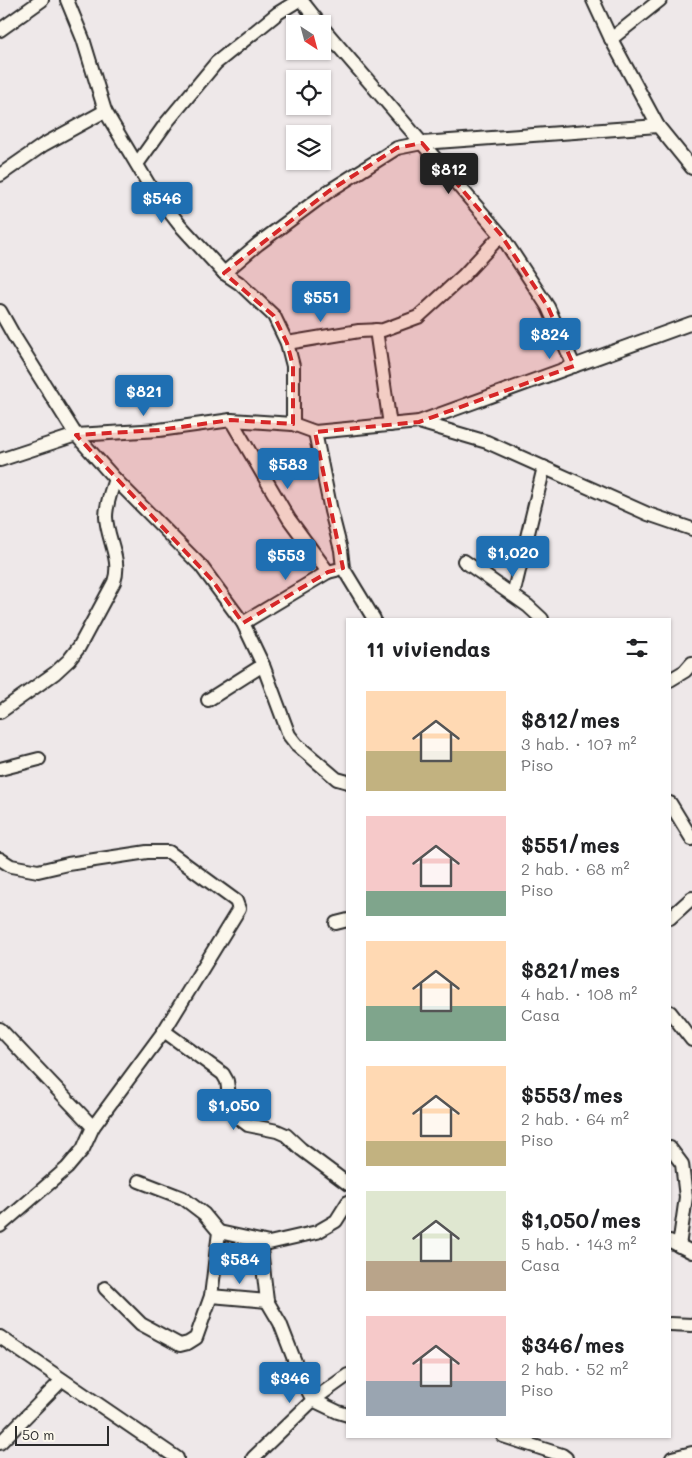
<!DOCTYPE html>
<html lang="es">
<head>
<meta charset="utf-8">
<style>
	:root { --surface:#fff; --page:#f6f6f6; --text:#202124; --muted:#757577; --accent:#1f6fb2 }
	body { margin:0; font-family:Mali,sans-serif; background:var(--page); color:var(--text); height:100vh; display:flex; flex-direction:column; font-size:19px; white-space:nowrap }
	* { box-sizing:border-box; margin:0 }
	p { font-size:16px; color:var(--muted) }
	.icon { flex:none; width:28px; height:28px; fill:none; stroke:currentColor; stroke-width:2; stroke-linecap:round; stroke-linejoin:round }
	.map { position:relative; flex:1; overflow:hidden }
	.side { position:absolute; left:346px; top:618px; width:325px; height:820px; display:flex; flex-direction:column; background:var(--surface); border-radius:0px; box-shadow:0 1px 4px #0004 }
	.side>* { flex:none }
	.needle { width:32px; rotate:144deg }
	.tools { position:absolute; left:286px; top:15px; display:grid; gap:10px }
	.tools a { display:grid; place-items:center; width:45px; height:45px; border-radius:0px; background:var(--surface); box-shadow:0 1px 4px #0004; font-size:25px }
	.scale { position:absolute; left:15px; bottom:12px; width:94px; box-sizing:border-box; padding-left:5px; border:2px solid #2b2b2b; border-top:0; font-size:14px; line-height:18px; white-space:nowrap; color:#2b2b2b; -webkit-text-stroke:4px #fbf7ec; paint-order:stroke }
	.price { position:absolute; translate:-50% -42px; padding:0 11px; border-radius:5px; background:var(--accent); color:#fff; font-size:16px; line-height:32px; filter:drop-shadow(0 1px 2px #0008) }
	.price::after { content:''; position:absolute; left:50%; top:30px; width:15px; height:11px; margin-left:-8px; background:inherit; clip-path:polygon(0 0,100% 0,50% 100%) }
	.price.current { background:#222; color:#fff }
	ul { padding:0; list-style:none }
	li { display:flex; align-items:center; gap:15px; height:125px; padding:0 20px }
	li span { display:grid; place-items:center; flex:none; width:140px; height:100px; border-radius:0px; color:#555 }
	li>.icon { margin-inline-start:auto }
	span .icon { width:60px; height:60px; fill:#fffc; stroke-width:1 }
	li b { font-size:21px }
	h2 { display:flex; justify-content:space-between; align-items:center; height:60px; padding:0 20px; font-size:21px }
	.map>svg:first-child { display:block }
</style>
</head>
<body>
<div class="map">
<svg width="692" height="1458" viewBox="0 0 692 1458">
	<rect width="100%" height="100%" fill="#eee8e9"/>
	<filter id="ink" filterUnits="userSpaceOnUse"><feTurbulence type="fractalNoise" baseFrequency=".02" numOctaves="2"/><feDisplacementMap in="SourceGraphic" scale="10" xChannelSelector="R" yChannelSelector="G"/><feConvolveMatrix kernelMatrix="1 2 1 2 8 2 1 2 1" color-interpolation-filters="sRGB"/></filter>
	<g filter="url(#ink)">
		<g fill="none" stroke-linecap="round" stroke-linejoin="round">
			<defs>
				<g id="minor">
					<polyline points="67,0 83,39 105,111 149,185 179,224 224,273 239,283 274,316 287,343 293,366 293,424"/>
					<polyline points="301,0 320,24"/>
					<polyline points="593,0 611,39 658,126 692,168"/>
					<polyline points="322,27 501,235 548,307 574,366"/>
					<polyline points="0,30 42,0"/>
					<polyline points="611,39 660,0"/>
					<polyline points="137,164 167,122 216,63 278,13 299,0"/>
					<polyline points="0,175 43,145 105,111"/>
					<polyline points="224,273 258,244 329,191 397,148 422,143 658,126"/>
					<polyline points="0,311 14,336 76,435 115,479 201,566 243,623 263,665 289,735 296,744 337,779 348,782"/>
					<polyline points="376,330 390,425"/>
					<polyline points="287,343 359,331 383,330 418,317 463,276 501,235"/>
					<polyline points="231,420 289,519 328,572"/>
					<polyline points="419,422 487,442 648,514 692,529"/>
					<polyline points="315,432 331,511 341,550 343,568 374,619"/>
					<polyline points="0,460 76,435 159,430 231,420 293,424 315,432 419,422 692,323"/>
					<polyline points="464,561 528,606 542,619"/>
					<polyline points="513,595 544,467"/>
					<polyline points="243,623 328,572 336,570"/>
					<polyline points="670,680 685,671 692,663"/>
					<polyline points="208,700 263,665"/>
					<path d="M0,712L55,673L69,660L79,647L114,582C122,560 107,539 106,517C106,504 111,491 115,479"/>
					<polyline points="0,769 39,759"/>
					<polyline points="670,803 692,839"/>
					<polyline points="0,859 11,866 38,871 68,864 147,852 169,852 236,901 239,909 164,1031 93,1127 83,1149 67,1168 0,1226"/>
					<polyline points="670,918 692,898"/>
					<polyline points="336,923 348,920"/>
					<polyline points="670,1012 692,1040"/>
					<polyline points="0,1029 93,1127"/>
					<polyline points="164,1031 223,1074 227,1081 231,1110 236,1116 248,1125 277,1131 286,1135 301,1149 348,1184"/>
					<polyline points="670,1148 682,1164 686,1197 679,1246"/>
					<polyline points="219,1232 269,1243 317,1232 336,1221 348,1202"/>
					<polyline points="260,1241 267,1301 280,1323 302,1380 313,1400 338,1412 348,1415"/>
					<polyline points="670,1241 692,1252"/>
					<polyline points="105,1288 141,1324 180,1345 188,1343 196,1338 211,1296 219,1232 204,1214 183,1198 139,1181"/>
					<polyline points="211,1296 267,1301"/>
					<polyline points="670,1324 692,1325"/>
					<polyline points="0,1337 177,1458"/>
					<polyline points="503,1436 562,1455 566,1458"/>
					<polyline points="0,1443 62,1380"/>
					<polyline points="253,1458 313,1400 348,1375"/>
					<polyline points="672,1458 692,1453"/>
				</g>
			</defs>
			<use href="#minor" stroke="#2b2b2b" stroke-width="16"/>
			<use href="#minor" stroke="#fbf7ec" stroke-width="12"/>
		</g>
	</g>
	<path fill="#d62828" fill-opacity="0.2" stroke="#d62828" stroke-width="4" stroke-dasharray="10 6" stroke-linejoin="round" d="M422,143L501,235L548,307L574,366L419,422L315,432L343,568L328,572L243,623L212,580L76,435L159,430L231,420L293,424V366L287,343L274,316L224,273L329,191L397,148Z"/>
</svg>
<div class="tools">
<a><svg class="needle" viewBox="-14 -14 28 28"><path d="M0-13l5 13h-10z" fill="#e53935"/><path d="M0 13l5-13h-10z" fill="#757577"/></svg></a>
<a><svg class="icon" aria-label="locate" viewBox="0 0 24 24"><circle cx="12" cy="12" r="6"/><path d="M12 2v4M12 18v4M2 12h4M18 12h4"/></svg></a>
<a><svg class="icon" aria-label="layers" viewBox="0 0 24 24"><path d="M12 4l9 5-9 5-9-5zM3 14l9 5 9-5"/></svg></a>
</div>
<div class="scale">50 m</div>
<b class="price current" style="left:449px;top:195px">$812</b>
<b class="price" style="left:162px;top:224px">$546</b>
<b class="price" style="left:321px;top:323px">$551</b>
<b class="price" style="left:550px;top:360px">$824</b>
<b class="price" style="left:144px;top:417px">$821</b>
<b class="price" style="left:288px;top:490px">$583</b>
<b class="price" style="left:513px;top:578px">$1,020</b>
<b class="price" style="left:286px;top:581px">$553</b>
<b class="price" style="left:234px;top:1131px">$1,050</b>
<b class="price" style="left:240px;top:1285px">$584</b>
<b class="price" style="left:290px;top:1404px">$346</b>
<section class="side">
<h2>11 viviendas<svg class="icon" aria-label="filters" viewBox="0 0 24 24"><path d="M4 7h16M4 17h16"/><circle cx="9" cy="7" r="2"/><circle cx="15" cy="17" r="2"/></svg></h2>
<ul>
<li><span style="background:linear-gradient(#ffd9b3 60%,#c2b280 0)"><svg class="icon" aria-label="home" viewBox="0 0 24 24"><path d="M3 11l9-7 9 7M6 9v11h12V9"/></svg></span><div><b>$812/mes</b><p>3 hab. · 107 m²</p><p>Piso</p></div></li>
<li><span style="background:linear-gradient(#f6c9c9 75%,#7fa58c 0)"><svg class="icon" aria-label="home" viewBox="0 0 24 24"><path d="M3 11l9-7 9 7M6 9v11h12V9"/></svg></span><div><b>$551/mes</b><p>2 hab. · 68 m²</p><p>Piso</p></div></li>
<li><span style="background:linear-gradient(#ffd9b3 65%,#7fa58c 0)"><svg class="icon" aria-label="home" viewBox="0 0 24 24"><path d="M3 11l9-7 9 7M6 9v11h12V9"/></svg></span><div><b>$821/mes</b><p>4 hab. · 108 m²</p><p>Casa</p></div></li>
<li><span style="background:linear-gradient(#ffd9b3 75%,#c2b280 0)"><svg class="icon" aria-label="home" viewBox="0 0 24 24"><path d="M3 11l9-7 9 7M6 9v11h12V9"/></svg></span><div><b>$553/mes</b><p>2 hab. · 64 m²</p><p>Piso</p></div></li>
<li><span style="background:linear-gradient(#dfe7d0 70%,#b9a48a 0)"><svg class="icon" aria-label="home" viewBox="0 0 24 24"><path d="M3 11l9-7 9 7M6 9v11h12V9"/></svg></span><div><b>$1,050/mes</b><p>5 hab. · 143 m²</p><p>Casa</p></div></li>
<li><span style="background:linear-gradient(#f6c9c9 65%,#9aa5b1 0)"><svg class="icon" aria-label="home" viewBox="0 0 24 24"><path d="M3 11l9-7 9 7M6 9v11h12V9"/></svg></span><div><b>$346/mes</b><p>2 hab. · 52 m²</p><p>Piso</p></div></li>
</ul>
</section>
</div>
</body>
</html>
